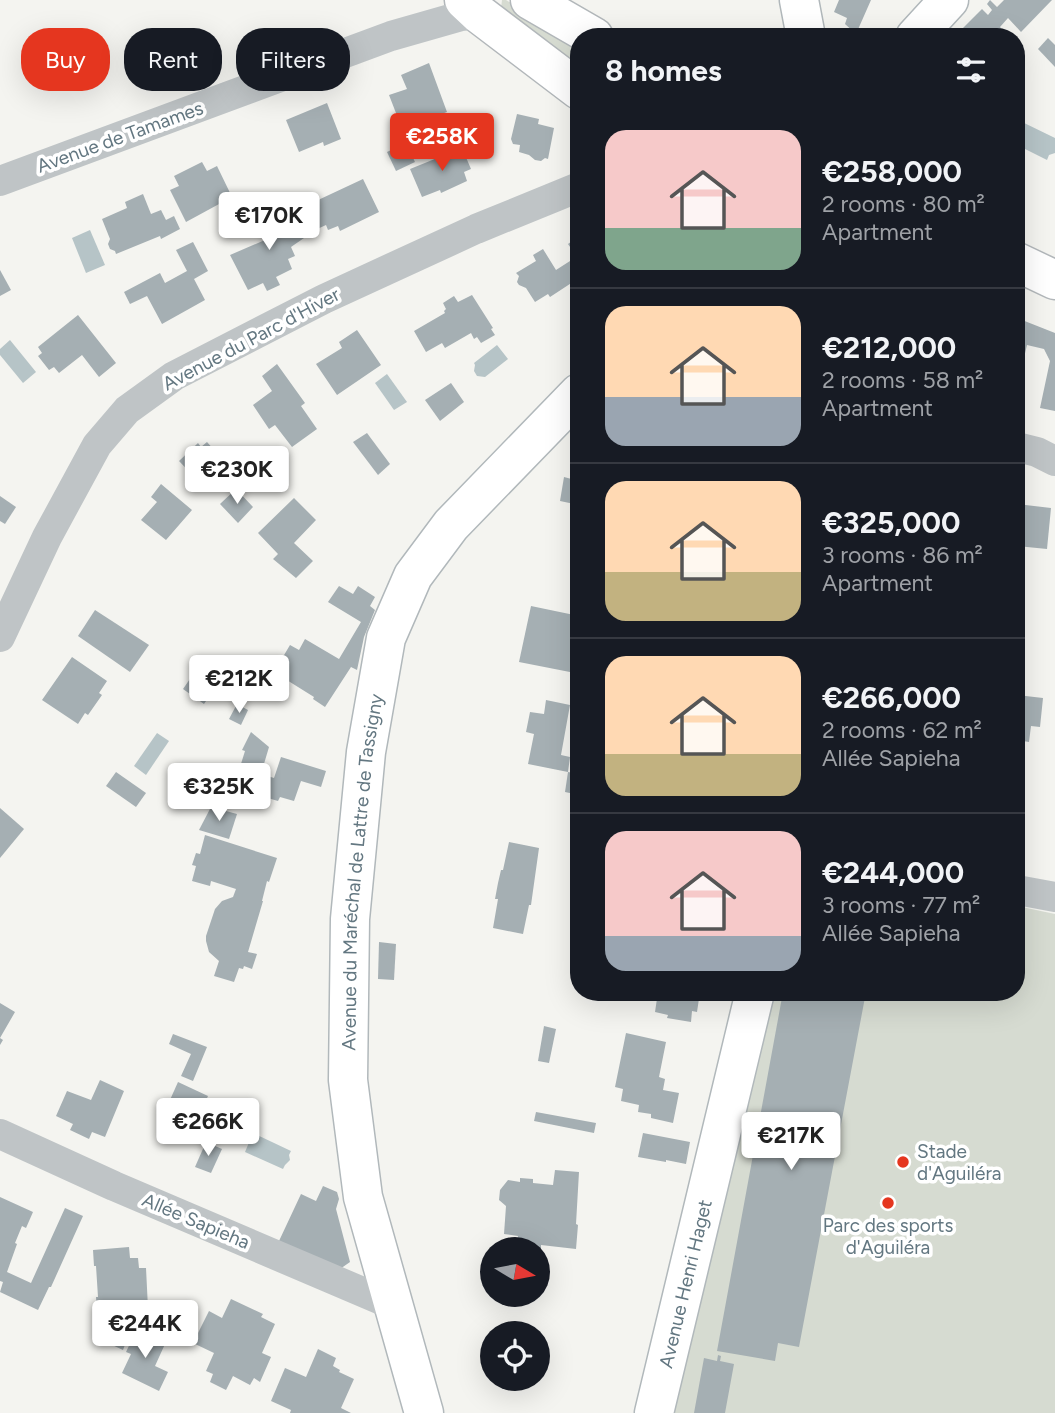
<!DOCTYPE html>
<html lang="en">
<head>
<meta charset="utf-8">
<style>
	:root { --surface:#171b24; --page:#20242c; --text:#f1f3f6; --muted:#9ea1a6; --line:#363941; --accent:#e5361f }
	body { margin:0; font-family:Figtree,sans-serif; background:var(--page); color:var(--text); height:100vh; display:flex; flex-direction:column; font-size:26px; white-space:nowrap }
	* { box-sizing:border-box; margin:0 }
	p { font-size:23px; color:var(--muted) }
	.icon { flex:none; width:38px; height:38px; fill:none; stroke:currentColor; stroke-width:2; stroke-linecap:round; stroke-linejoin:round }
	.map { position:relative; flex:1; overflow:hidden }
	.panel { position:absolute; left:570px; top:28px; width:455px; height:973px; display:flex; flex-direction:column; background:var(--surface); border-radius:28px; box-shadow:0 7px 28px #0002 }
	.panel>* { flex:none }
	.guide { position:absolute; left:21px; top:28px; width:444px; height:63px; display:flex; gap:14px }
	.needle { width:46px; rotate:100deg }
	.buttons { position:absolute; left:480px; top:1237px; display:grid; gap:14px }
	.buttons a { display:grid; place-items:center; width:70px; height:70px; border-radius:50%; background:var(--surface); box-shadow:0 7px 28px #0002; font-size:35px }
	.price { position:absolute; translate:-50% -60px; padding:0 16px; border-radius:7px; background:#fff; color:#222; font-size:23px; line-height:46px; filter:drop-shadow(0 2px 4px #0008) }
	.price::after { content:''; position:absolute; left:50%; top:42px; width:21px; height:16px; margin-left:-10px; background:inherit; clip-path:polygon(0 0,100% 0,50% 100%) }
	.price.active { background:var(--accent); color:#fff }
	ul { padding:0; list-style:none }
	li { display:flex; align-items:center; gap:21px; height:175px; padding:0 35px }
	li+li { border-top:2px solid var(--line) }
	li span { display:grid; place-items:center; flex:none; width:196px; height:140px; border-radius:21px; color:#555 }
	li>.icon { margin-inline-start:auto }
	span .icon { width:84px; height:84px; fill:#fffc; stroke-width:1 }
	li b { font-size:30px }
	h2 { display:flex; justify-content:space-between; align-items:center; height:84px; padding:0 35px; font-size:30px }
	.pill { padding:0 24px; border-radius:28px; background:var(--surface); box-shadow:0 7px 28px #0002; font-size:24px; line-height:63px }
	.pill.active { background:var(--accent); color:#fff }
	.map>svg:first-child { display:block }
</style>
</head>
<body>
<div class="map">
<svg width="1055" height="1413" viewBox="0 0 1055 1413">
	<rect width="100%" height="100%" fill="#f4f4f0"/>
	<g fill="#d6dbd1">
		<polygon points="502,0 506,0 579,44 579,76 500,16"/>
		<polygon points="1017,906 1055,914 1055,1413 673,1413 768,992 1017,992"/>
	</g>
	<g fill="#b6c4c7">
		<polygon points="1018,120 1055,138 1055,153 1049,155 1047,160 1017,145"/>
		<polygon points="90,230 105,265 86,273 72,238"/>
		<polygon points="10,340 36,372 23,383 0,355 0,349"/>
		<polygon points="497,345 508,359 485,377 477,376 474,371 475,365 474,363"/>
		<polygon points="387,374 407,402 394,410 375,383"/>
		<polygon points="157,733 169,741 146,775 134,766"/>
		<polygon points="253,1133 291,1151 289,1155 290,1160 285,1165 283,1169 245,1152"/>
	</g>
	<g fill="#a5afb3">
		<polygon points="839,0 871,0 856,34 845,24 847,18 834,12"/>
		<polygon points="990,0 997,7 1004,0 1052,0 1021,32 1008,18 1000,27 1009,37 954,37 982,9 988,15 992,10 987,4"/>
		<polygon points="1048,38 1055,45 1055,67 1038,49"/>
		<polygon points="429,63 447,112 436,116 437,121 421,127 418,119 401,126 389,95 407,89 401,75"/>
		<polygon points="327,103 341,139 324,146 323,142 299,152 286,120"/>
		<polygon points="517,114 539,119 538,124 554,128 548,159 545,158 541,161 535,160 529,155 519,152 520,145 513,144 511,139"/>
		<polygon points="406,143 415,162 396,171 387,152"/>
		<polygon points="462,148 471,169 464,172 467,181 441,193 440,190 422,197 410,169"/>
		<polygon points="202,162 207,171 217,166 232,197 186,222 170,190 179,186 174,176"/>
		<polygon points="363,179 379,212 340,231 338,226 328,230 326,225 313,231 305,213 318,206 316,201"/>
		<polygon points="143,194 151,214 161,210 166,220 174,216 180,229 161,239 160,236 116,254 115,251 110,249 108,244 110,239 102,219 127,208 125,202"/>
		<polygon points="282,201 304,238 291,247 295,256 288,259 292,269 276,277 280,285 267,291 263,283 248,290 230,255 281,233 266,208"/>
		<polygon points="579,236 579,260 568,244"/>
		<polygon points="193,242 208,271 194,279 205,300 162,324 147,296 130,304 124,292 160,273 165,283 187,271 176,250"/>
		<polygon points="543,249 556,270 570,261 579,275 579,278 550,297 548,294 535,302 526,288 519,285 517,282 519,276 516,273 536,261 533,255"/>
		<polygon points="0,270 11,290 0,296"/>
		<polygon points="472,295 493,328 491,329 495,335 481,343 477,337 474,339 471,333 445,348 442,343 426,352 414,331 445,313 444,311 446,309 443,303 454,296 458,302"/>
		<polygon points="78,315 116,363 99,377 82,355 59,373 54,367 49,370 38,356 42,353 38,347"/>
		<polygon points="1017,318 1055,333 1055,411 1040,408 1050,361 1044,349 1027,345 1017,387"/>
		<polygon points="357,330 381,365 337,395 316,364 342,348 339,342"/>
		<polygon points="277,364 305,403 301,406 317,429 292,447 275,425 269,429 253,405 272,391 262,376"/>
		<polygon points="451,383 464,402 440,421 425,400"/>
		<polygon points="367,433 390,464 378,475 353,442"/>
		<polygon points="207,442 224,461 200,483 179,461 198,443 201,447"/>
		<polygon points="564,477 579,481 579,505 560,501"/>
		<polygon points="161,484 192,510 166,540 141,520 157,502 151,497"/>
		<polygon points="236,489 253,507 238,523 220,504"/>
		<polygon points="0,496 16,507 5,524 0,521"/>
		<polygon points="294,498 316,520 294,543 313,561 296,578 273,559 278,554 258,533"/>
		<polygon points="1017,504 1051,508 1047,549 1017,546"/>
		<polygon points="339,586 353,594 358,586 375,597 370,606 375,610 364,637 357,670 351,667 325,707 313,699 314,697 274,672 290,645 299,650 305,639 339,659 361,622 328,602"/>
		<polygon points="531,606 579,616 579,649 575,673 519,662"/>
		<polygon points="95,610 149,645 130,672 78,636"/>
		<polygon points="72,657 107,681 99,693 102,695 88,715 85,713 78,724 42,700"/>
		<polygon points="203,660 221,671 210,686 214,689 204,704 183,689"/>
		<polygon points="1017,695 1043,698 1040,727 1031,726 1029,742 1017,740"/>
		<polygon points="546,700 570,705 561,755 570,757 568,772 528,764 534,734 526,732 530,712 544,714"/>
		<polygon points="237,704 248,710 241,725 229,719"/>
		<polygon points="251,732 269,747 261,774 274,778 281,757 326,771 321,787 301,781 294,801 280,797 278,801 247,792 253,773 240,767 245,751 242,750"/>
		<polygon points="116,772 146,793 136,807 106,786"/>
		<polygon points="568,772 579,774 579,795 565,792"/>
		<polygon points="211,807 237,814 229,839 199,830"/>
		<polygon points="0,808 24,829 0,858"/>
		<polygon points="205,835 277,858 269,882 267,881 262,901 263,901 248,952 257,954 252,969 244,966 243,969 239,968 234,982 214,976 219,961 209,952 206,941 206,936 215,909 222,901 233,897 236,889 211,881 210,886 192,881 196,866 192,865 196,853 200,854"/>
		<polygon points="509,842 539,848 531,905 529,905 523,934 493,928 498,899 495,899 498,883 501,870 503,870"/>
		<polygon points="379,942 396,944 394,980 378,979"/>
		<polygon points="658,992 700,992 697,1012 692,1011 691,1022 667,1018 668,1015 655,1012"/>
		<polygon points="783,992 866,992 799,1347 778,1343 775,1361 717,1351"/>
		<polygon points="0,1003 15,1012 0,1038 3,1040 0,1045"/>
		<polygon points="544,1026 556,1029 549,1063 538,1061"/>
		<polygon points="626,1033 666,1042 659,1077 665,1079 663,1090 679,1093 673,1123 651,1118 651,1114 638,1112 639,1105 621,1101 623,1089 615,1087"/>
		<polygon points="173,1034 207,1047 193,1081 181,1076 191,1054 169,1044"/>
		<polygon points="100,1080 124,1091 105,1137 92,1132 89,1139 70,1130 73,1124 56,1116 67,1091 91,1100"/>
		<polygon points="178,1082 208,1096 191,1134 161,1120"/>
		<polygon points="536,1112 596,1123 594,1133 534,1121"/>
		<polygon points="643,1133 690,1142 686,1164 666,1160 666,1162 638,1157"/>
		<polygon points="206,1142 222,1149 211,1173 195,1167"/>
		<polygon points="555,1170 579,1172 576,1224 578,1225 576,1249 541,1245 541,1251 537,1251 537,1250 532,1250 532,1244 517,1242 518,1236 504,1234 506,1206 499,1200 500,1190 508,1180 520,1182 520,1178 533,1179 533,1183 553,1185"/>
		<polygon points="323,1186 337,1192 339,1199 336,1209 350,1262 340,1269 279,1241 301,1194 316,1201"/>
		<polygon points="0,1197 33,1212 26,1228 22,1226 15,1243 17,1244 7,1272 31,1283 65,1208 83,1216 51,1287 49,1287 38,1310 0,1292 3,1282 0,1281"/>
		<polygon points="129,1247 130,1258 138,1258 139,1268 146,1268 148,1308 125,1310 125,1321 117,1337 126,1342 123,1350 97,1338 103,1326 102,1312 97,1312 96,1297 98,1297 96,1266 94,1266 93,1250"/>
		<polygon points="231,1299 263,1314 261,1317 275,1324 262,1353 271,1357 260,1382 254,1378 250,1385 233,1376 226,1390 210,1382 213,1374 206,1371 214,1353 193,1343 209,1311 222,1318"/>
		<polygon points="137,1329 157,1337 156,1340 165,1344 155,1366 168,1372 159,1391 122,1373 131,1354 126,1352"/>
		<polygon points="318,1349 336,1358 333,1366 340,1370 339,1372 354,1379 341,1408 351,1413 290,1413 291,1410 271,1401 285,1368 306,1377"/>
		<polygon points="718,1355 721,1356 720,1361 734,1364 725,1413 694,1413 704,1358 717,1361"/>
	</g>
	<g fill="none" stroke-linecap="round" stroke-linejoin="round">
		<defs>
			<g id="secondary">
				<polyline points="799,0 806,37"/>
				<polyline points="915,37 949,0"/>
				<path id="s1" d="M424,1413L363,1197L348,1080L350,919L366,752L386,638L413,576L451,525L579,393"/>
				<path id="s2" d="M654,1413L755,992"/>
			</g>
			<g id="primary">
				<polyline points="464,0 479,14 579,90"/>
				<polyline points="530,0 594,37"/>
				<polyline points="1017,262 1055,280"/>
			</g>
		</defs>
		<use href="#secondary" stroke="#b1b8bb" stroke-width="41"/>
		<use href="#primary" stroke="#b2b7ba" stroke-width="41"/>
		<g stroke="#bfc4c6" stroke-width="30">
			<polyline points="0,181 391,36 461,16 479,14"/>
			<polyline points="1017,447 1037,452 1055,461"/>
			<polyline points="0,637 47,537 97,445 127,410 174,376 324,299 476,229 579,187"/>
			<polyline points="1017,890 1055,897"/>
			<polyline points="0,1134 114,1186 393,1305"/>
		</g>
		<use href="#secondary" stroke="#fff" stroke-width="38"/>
		<use href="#primary" stroke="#fff" stroke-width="38"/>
	</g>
	<g fill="#e5361f" stroke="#fff" stroke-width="2.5">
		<circle cx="903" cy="1162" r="7"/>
		<circle cx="888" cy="1203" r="7"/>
	</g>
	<g text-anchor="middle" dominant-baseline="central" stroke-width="7" stroke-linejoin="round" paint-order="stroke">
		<g font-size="19" fill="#637781" stroke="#fff">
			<text transform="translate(120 137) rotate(-20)">Avenue de Tamames</text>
			<text transform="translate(251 339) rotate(-28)">Avenue du Parc d'Hiver</text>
			<text stroke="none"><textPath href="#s1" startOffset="551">Avenue du Maréchal de Lattre de Tassigny</textPath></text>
			<text transform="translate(196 1221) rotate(23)">Allée Sapieha</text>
			<text stroke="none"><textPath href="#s2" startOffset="133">Avenue Henri Haget</textPath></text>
		</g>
		<g font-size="19" fill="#637781" stroke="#fff" text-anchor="start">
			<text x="917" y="1151">Stade<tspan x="917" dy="22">d'Aguiléra</tspan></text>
			<text x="888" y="1225" text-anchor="middle">Parc des sports<tspan x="888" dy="22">d'Aguiléra</tspan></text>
		</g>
	</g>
</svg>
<div class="buttons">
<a><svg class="needle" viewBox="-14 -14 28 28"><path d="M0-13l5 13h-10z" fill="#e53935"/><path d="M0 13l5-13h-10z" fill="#9ea1a6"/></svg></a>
<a><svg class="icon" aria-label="locate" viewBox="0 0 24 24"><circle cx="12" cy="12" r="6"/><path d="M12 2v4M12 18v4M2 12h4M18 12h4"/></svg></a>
</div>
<b class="price active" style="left:442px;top:173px">€258K</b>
<b class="price" style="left:269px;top:252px">€170K</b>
<b class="price" style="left:237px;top:506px">€230K</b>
<b class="price" style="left:239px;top:715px">€212K</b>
<b class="price" style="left:219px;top:823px">€325K</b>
<b class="price" style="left:208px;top:1158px">€266K</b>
<b class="price" style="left:791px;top:1172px">€217K</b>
<b class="price" style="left:145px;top:1360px">€244K</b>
<div class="guide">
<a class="pill active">Buy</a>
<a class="pill">Rent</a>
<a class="pill">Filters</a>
</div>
<section class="panel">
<h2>8 homes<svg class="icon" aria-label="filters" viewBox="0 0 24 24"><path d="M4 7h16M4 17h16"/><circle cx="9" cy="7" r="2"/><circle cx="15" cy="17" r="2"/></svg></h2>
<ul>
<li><span style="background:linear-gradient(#f6c9c9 70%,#7fa58c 0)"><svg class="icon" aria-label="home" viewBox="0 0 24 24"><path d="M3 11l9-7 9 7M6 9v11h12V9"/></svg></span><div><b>€258,000</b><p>2 rooms · 80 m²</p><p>Apartment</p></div></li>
<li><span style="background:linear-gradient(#ffd9b3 65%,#9aa5b1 0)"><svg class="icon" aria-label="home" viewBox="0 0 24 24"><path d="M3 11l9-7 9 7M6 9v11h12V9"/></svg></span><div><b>€212,000</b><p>2 rooms · 58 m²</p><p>Apartment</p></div></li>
<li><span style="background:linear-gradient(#ffd9b3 65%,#c2b280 0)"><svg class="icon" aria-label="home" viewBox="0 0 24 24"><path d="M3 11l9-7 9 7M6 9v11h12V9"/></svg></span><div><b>€325,000</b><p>3 rooms · 86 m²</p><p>Apartment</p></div></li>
<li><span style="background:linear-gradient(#ffd9b3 70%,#c2b280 0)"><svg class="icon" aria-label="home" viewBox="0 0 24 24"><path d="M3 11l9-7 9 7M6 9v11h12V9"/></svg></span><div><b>€266,000</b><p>2 rooms · 62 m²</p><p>Allée Sapieha</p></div></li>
<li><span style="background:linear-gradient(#f6c9c9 75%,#9aa5b1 0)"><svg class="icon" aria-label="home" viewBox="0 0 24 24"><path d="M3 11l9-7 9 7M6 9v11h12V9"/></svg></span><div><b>€244,000</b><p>3 rooms · 77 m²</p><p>Allée Sapieha</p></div></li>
</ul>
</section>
</div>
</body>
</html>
